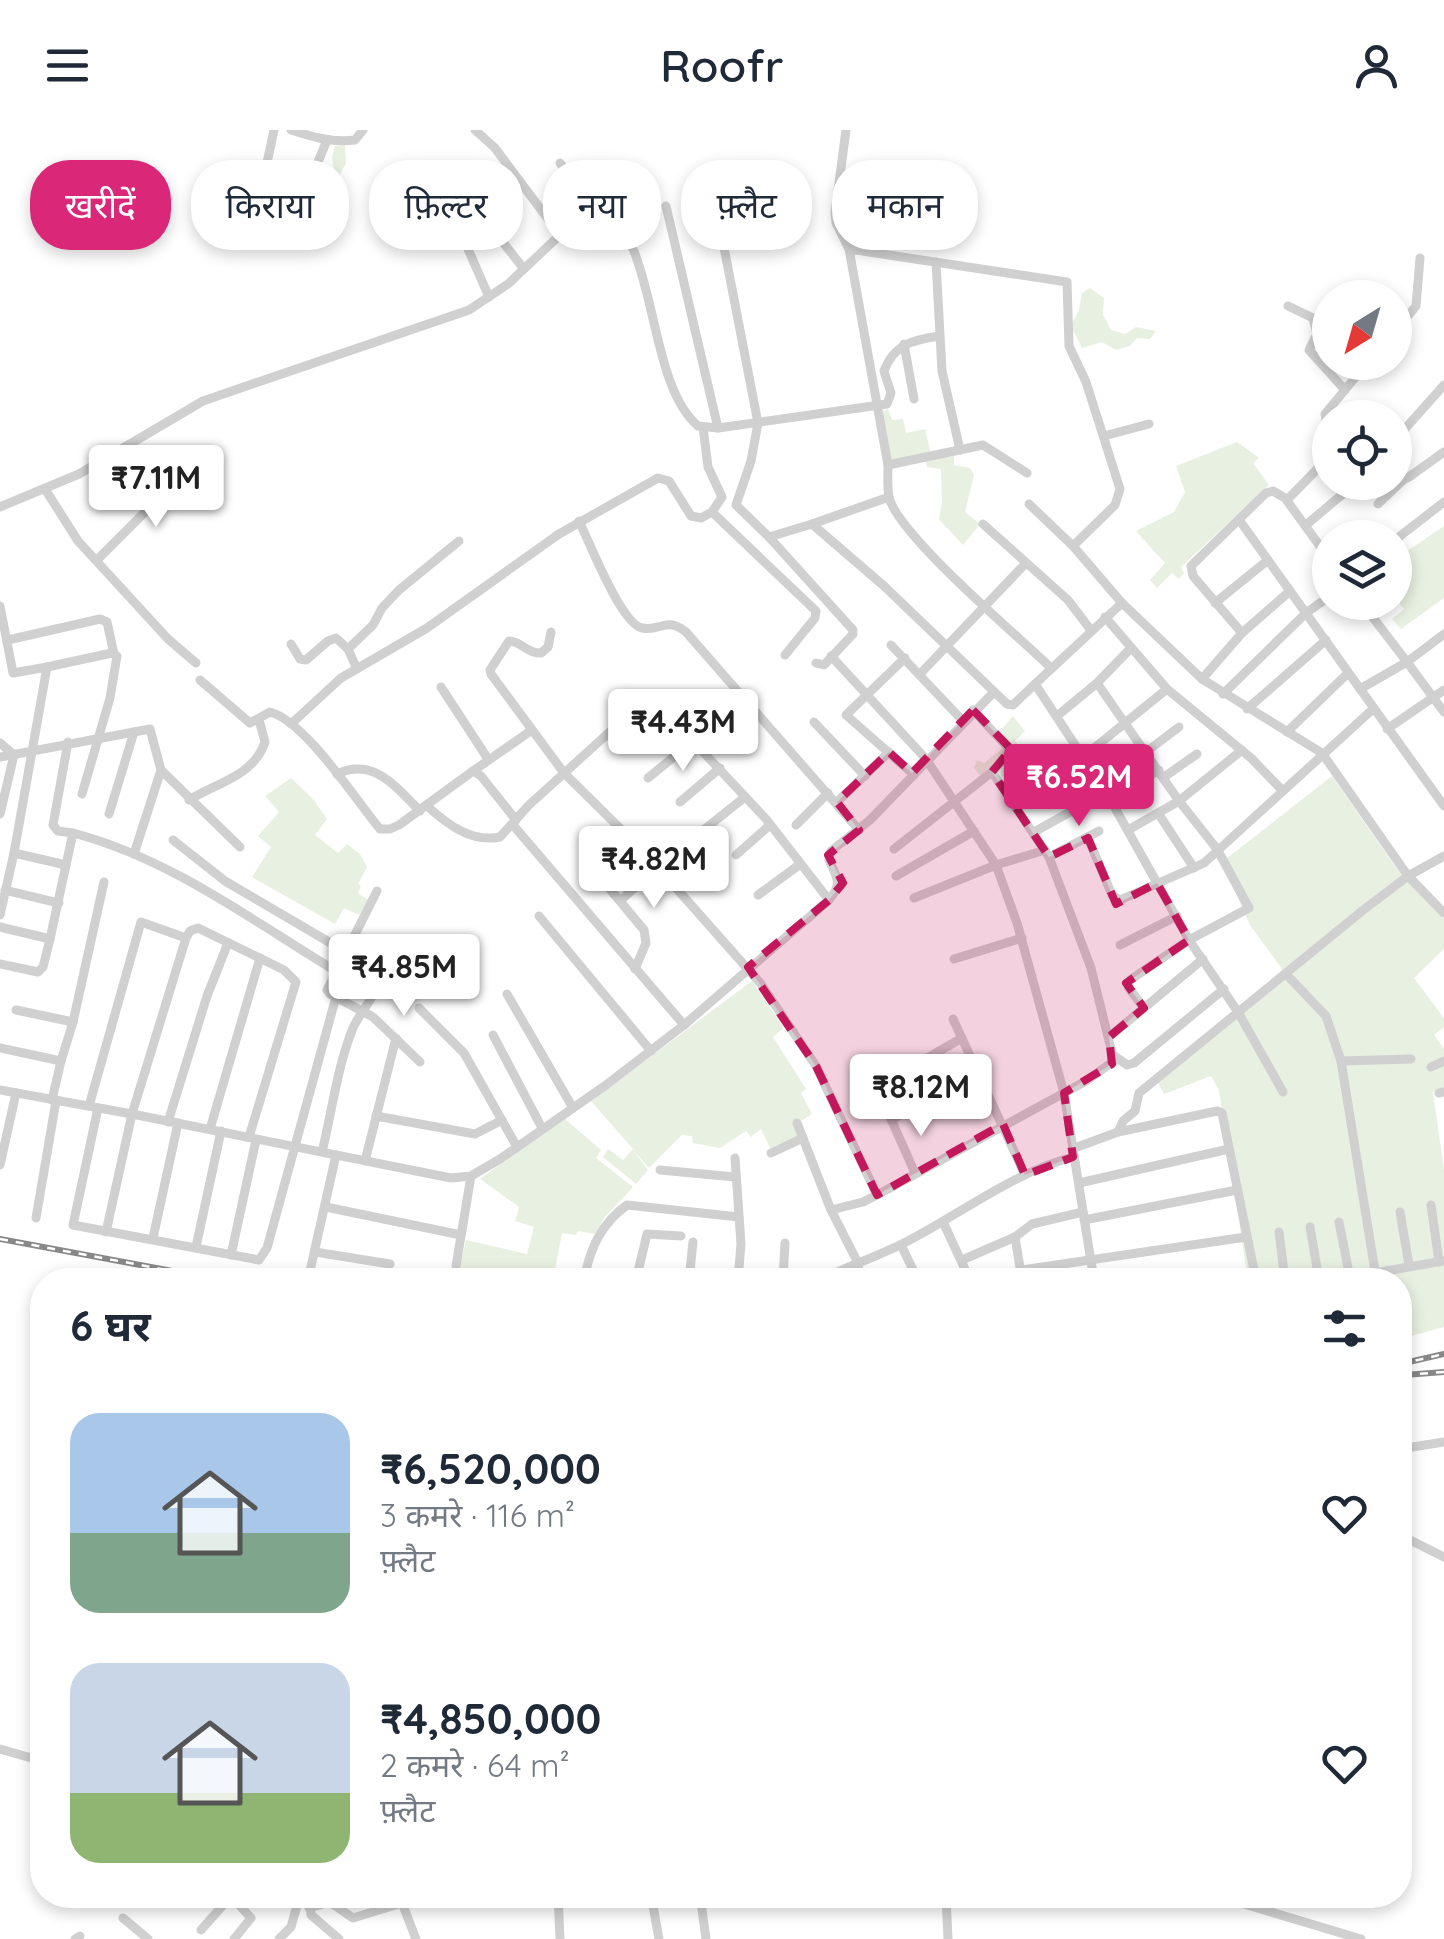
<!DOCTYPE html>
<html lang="hi">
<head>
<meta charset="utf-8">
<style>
	:root { --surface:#fff; --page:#f6f6f7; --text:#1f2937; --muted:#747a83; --accent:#db2777 }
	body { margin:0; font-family:Quicksand,"Noto Sans Devanagari",sans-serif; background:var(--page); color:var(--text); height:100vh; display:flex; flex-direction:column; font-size:38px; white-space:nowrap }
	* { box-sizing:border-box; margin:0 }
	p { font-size:32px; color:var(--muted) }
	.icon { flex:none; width:55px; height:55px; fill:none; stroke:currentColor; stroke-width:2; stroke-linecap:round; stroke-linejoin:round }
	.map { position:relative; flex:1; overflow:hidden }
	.panel { position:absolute; left:30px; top:1138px; width:1382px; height:640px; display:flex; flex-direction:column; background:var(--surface); border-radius:40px; box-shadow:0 5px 15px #0003 }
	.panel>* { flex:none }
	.hud { position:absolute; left:30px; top:30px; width:1385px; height:90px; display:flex; gap:20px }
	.needle { width:65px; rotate:217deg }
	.tools { position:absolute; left:1312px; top:150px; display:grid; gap:20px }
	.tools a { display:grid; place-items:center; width:100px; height:100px; border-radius:50%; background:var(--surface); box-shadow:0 5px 15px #0003; font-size:50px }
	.price { position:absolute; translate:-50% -85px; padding:0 22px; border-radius:10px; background:#fff; color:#222; font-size:32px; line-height:65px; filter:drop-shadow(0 2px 5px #0008) }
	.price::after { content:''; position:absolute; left:50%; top:60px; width:30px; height:22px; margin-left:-15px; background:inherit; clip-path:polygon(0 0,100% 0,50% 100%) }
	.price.current { background:var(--accent); color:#fff }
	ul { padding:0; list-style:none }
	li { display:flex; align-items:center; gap:30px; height:250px; padding:0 40px }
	li span { display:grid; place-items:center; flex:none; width:280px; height:200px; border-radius:30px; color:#555 }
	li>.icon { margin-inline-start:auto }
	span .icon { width:120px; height:120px; fill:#fffc; stroke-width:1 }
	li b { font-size:42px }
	h2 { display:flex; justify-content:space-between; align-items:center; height:120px; padding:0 40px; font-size:42px }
	.chip { padding:0 35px; border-radius:40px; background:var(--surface); box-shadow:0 5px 15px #0003; font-size:35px; line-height:90px }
	.chip.current { background:var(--accent); color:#fff }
	header { display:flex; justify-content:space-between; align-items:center; height:130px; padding:0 40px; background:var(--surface); font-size:45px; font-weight:600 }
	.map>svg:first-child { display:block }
</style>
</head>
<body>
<header><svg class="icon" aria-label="menu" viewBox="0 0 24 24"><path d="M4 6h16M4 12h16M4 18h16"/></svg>Roofr<svg class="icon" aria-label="person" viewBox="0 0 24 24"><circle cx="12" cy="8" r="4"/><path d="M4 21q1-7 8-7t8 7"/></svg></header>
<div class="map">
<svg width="1444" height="1809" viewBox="0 0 1444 1809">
	<rect width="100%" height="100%" fill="#fff"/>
	<g fill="#e8f0e1">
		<polygon points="345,15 346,33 331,60 331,71 309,93 299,88 296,80 302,72 313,70 316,55 329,49 334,40 332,27 335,16"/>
		<polygon points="1090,158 1104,168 1103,185 1111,200 1125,204 1136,197 1156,201 1150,209 1137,208 1130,216 1116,220 1102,212 1082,218 1071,196 1079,180 1082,163"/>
		<polygon points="888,279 892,290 903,289 906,303 925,299 932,329 954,326 954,335 970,338 974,345 965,382 980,394 963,415 939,389 942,371 941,339 927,337 924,325 891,332 881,283"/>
		<polygon points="1237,312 1259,328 1253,333 1269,355 1181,437 1184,443 1179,449 1172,443 1157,458 1150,450 1165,433 1136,401 1174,382 1185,362 1176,336"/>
		<polygon points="1444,396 1444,468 1401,499 1392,489 1404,479 1395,467 1395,416 1403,424"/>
		<polygon points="1013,586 1025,601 1015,611 1028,626 1002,647 994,638 981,647 974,638 977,630 984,633 1003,618 1006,608 1000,601"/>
		<polygon points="1332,646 1399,742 1444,789 1444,819 1414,848 1444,888 1444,897 1434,905 1444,919 1444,958 1433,962 1444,1040 1444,1197 1400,1209 1400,1150 1248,1150 1219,960 1211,946 1164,964 1157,951 1283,851 1282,839 1250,795 1222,732"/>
		<polygon points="291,648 313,669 327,689 315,705 338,723 347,714 360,724 367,737 358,754 361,756 358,763 368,770 359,785 344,778 335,794 252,747 271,717 258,706 279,682 265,666"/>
		<polygon points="752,851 784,898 773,907 806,959 801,963 812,984 793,996 798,1006 770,1018 761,999 751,1007 746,1001 720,1018 693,1013 692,1006 682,1005 649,1038 633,1020 648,1040 636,1054 603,1027 608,1019 623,1030 633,1019 591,971"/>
		<polygon points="564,988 601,1020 596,1028 633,1057 604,1088 595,1104 578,1101 576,1105 562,1103 553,1150 410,1150 411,1142 458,1145 466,1110 527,1124 534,1097 515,1091 519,1077 480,1049"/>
	</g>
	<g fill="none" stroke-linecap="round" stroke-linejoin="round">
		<g stroke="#d0d0d0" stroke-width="9">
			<polyline points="274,0 264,47 302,60"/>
			<path d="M291,0C313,7 332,13 355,10L363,0"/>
			<polyline points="475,0 495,18 560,105"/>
			<path d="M846,0L835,83L836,93L849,119L888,335C888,345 887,357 889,367C898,405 1016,504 1050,537"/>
			<polyline points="560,33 593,81"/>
			<polyline points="666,76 718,298"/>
			<polyline points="280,93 313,44 327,10"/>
			<polyline points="458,96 489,167"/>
			<polyline points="494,101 524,139"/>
			<polyline points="722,107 758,293 751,331 736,375 769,407 812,394 884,456 1007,574 1013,575 1035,554 1106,662 1189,810 1238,882 1283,962"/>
			<polyline points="849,119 1067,152 1069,216 1086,252 1120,359 1115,375 1073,416"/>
			<polyline points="936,132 942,241 960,320"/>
			<polyline points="1288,176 1313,188 1317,204 1309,220 1345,260"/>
			<polyline points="1395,202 1416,176 1420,128"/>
			<polyline points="904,214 914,269"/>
			<polyline points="1104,306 1149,294"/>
			<polyline points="1330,310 1325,284 1368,232"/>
			<polyline points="1395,310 1444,255"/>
			<polyline points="888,335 983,315 1027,343"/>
			<polyline points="1395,344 1403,350 1409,347 1444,322"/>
			<polyline points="45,359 78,411 168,509 196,533"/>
			<polyline points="1287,370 1330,326"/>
			<polyline points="1029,374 1073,416 1122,473 1202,549 1322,623 1408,746 1444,783"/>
			<polyline points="1378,374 1403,350"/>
			<path d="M0,377L79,344L203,271L469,180L508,154L560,105L598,80C659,101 644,250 698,296L718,298L887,274L891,263L884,241C894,214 913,210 939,206"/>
			<polyline points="712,382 816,481 815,488 785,525"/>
			<path d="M579,391C589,411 621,494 642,498C661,502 665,486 686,502L859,700"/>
			<polyline points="1240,391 1444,676"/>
			<polyline points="812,394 889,367"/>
			<polyline points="983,394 1068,470 1090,499"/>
			<polyline points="1306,395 1357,352"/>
			<polyline points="769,407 853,500 853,504 824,535 816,533"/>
			<polyline points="1395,410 1444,372"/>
			<polyline points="97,430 185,342"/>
			<polyline points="1215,473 1268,430"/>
			<polyline points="0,476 13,543 47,537 14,723"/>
			<polyline points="1105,487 1167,559 1251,628 1282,660"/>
			<path d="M551,502L548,517L541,523C528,524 521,511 509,511L490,540L491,544L564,643L646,724L761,854L816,936L877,1065"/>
			<polyline points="1242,503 1193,446 1191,436 1266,363 1273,361 1285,368 1330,430"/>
			<polyline points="1444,504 1407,532 1444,582"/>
			<polyline points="8,510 100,489 107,492 114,524"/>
			<polyline points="291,514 300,529 306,530 328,511 336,508 348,519 357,539"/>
			<polyline points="891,515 963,591"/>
			<polyline points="348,519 373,495 382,478 399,460 459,411"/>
			<polyline points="831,526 926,629 996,735 1017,793 1064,963 1094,1150"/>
			<polyline points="905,528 846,585 914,645"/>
			<polyline points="47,537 112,523 117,526 110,568 82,664"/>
			<polyline points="920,544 1026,433"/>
			<polyline points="1202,549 1242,503 1290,461"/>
			<path d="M200,550L250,593L270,582C305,591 355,669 380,699H390L399,695L473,641L481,646L516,690"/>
			<polyline points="1097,553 1179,671 1217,719 1249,778 1189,810 1130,850 1128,857 1144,878"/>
			<polyline points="1035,554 1122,473"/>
			<polyline points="441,557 488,629"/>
			<polyline points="1360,559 1407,532 1361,472"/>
			<polyline points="1223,564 1306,483 1330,466"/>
			<polyline points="1247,579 1326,510"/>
			<polyline points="1057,586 1097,553 1131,518"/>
			<polyline points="675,592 766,689 829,770"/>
			<polyline points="814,592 865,646"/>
			<polyline points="291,594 341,548 427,498 559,404 658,348 669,351 691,386 701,388 712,382 722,367 708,337 703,297"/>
			<polyline points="1387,599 1444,560"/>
			<polyline points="1287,602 1348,543"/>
			<polyline points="68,612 53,695 58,701 73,703"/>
			<polyline points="0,613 14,625 0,684"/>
			<polyline points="1146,622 1179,597"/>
			<polyline points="0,627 150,599 161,640 240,717"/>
			<polyline points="1083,627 1167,559"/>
			<polyline points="473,641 532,600"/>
			<path d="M337,644C374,627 396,657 420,681"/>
			<polyline points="1164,647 1197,624"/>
			<polyline points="648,648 693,611"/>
			<polyline points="1111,668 1159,640"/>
			<path d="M189,670C216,653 254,646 265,612L259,590"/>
			<polyline points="680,672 720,638"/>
			<polyline points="837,672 889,622"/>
			<path d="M427,676C447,694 471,713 500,707L529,675L646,569"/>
			<polyline points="1158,683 1194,738"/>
			<polyline points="109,684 134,602"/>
			<polyline points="513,695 684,895"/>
			<polyline points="796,695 828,663"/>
			<polyline points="1128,700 1179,671 1242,620"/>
			<polyline points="1034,702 1106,662"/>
			<polyline points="696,706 745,667"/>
			<polyline points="1088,708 1112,765 1120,770 1204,733 1373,579"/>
			<path d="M173,710L225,751L380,842C382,860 360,881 353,898C337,937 332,982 322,1022"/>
			<polyline points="894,719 992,642 1011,621 973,580"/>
			<polyline points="134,724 161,640"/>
			<polyline points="736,725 770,695"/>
			<polyline points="1049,727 1099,701"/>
			<polyline points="594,740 644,800 646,813 635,839"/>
			<polyline points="896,746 974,701"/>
			<polyline points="5,760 59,773"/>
			<polyline points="377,761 327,860 330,864 373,887 420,932"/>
			<polyline points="758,765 799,735"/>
			<polyline points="914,768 996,735 1045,720"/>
			<polyline points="620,771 658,737"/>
			<path d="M0,785L14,723L66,735L73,703C169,728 250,789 334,840"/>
			<polyline points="539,786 651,921"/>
			<polyline points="0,797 50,809 43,837 38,842 0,834"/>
			<polyline points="50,809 66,735"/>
			<polyline points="1120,815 1177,786"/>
			<polyline points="954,829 1022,808"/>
			<polyline points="1286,844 1326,886 1341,931 1375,1141"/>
			<polyline points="507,864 573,978"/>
			<polyline points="419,878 464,923 517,1017"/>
			<polyline points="16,880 73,892 61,931"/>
			<polyline points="953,889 1025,1045"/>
			<polyline points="73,892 104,752"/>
			<polyline points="493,905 542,998"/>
			<polyline points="1109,907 1203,829"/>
			<polyline points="0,918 61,931 52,970"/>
			<polyline points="1113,925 1127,935 1134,933 1224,859"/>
			<polyline points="1341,931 1411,929"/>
			<polyline points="1431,937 1444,931"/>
			<polyline points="0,960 132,984 186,808 190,801 198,798 284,840 296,852 249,1007"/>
			<polyline points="1439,963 1444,962"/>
			<polyline points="89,976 141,792 186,808"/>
			<polyline points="98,978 73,1095 259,1130 267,1118 336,867"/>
			<polyline points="376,986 475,1004 502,990"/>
			<polyline points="891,990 978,945"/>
			<polyline points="168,992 207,866 228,813"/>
			<polyline points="797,993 831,1080 857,1131 861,1150"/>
			<polyline points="210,999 260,828"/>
			<polyline points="1118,1002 1123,991 1135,981 1139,963 1362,781 1408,746 1444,726"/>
			<polyline points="1072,1019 1118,1002 1217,981 1222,983 1256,1150"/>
			<polyline points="771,1023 803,1008"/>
			<polyline points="735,1028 741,1114 738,1150"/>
			<polyline points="365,1031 396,908"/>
			<polyline points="0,1035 16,963"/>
			<polyline points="660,1040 735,1047"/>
			<polyline points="915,1043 878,960 884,953 962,908"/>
			<polyline points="1079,1053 1229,1019"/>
			<polyline points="1431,1075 1439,1132"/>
			<polyline points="326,1077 461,1105"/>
			<polyline points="831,1080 863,1072 890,1058 1086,951 1114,931 1091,838 1049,727 992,642"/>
			<polyline points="1400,1082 1409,1135"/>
			<polyline points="36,1088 56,971"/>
			<polyline points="1084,1090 1237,1060"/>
			<polyline points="943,1092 970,1150"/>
			<polyline points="1339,1092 1350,1148"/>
			<polyline points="1310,1097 1319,1150"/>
			<path d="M106,1102L132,984L451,1048L471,1046L500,1029L606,955L684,895L829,770C843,753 837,748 829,730L831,721L870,690L994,562"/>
			<polyline points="1279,1102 1285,1150"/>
			<polyline points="153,1108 178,993"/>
			<polyline points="901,1115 918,1150"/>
			<polyline points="196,1117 221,1001"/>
			<polyline points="315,1122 390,1134"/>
			<polyline points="231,1125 256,1010"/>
			<polyline points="962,1130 1015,1107"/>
			<polyline points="456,1136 471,1046"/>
			<polyline points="1022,1140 1246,1107"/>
			<polyline points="310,1141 336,1025"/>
			<polyline points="638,1142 686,1150"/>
			<path d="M584,1150C590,1118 601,1094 627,1075L739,1087"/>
			<polyline points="636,1150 647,1104 681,1106"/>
			<polyline points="689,1150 693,1112"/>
			<polyline points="783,1150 785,1113"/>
			<path d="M820,1150C848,1136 879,1126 906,1112C962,1083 1012,1043 1073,1027"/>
			<polyline points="1022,1150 1015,1107 1032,1094 1083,1082"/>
			<polyline points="1333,1150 1444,1131"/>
			<polyline points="1400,1319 1444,1312"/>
			<polyline points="1400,1405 1444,1427"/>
			<polyline points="0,1619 42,1631"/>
			<polyline points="309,1765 311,1785 339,1809"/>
			<polyline points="399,1765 416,1809"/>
			<polyline points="558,1765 560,1809"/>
			<polyline points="651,1765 659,1809"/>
			<polyline points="700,1765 706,1809"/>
			<polyline points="946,1765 948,1809"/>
			<polyline points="1214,1765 1361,1809"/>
			<polyline points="231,1766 251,1788 234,1809"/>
			<polyline points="309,1778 330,1772 353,1788 402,1773"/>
			<polyline points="123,1788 148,1809"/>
			<polyline points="201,1800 232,1765"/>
			<polyline points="75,1809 80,1806"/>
			<polyline points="279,1809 291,1797 298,1772 308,1765"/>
		</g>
		<defs>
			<g id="rail">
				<polyline points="0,1109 221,1150"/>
				<polyline points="1400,1234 1444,1224"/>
				<polyline points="1404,1245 1444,1242"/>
			</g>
		</defs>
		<use href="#rail" stroke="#888" stroke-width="6"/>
		<use href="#rail" stroke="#fff" stroke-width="2.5" stroke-dasharray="8" stroke-linecap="butt"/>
	</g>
	<path fill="#c2185b" fill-opacity="0.2" stroke="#c2185b" stroke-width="8" stroke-dasharray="20 12" stroke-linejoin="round" d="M973,580L1011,619L992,642L1049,727L1088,708L1116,774L1157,753L1189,810L1126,853L1144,878L1109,907L1112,934L1064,963L1073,1027L1025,1045L1003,994L877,1065L816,936L748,837L829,770L843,753L828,725L859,700L837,672L889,622L912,643Z"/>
</svg>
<div class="tools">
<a><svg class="needle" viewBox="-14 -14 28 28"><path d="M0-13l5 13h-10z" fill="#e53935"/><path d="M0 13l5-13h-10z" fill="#747a83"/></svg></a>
<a><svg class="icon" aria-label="locate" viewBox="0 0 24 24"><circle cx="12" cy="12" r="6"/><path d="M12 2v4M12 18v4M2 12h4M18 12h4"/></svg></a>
<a><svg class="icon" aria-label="layers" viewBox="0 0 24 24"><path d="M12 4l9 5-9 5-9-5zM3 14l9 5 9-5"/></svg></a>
</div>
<b class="price" style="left:156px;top:400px">₹7.11M</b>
<b class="price" style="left:683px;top:644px">₹4.43M</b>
<b class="price current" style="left:1079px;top:699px">₹6.52M</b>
<b class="price" style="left:654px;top:781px">₹4.82M</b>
<b class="price" style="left:404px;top:889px">₹4.85M</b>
<b class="price" style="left:921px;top:1009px">₹8.12M</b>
<div class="hud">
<a class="chip current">खरीदें</a>
<a class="chip">किराया</a>
<a class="chip">फ़िल्टर</a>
<a class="chip">नया</a>
<a class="chip">फ़्लैट</a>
<a class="chip">मकान</a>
</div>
<section class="panel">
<h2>6 घर<svg class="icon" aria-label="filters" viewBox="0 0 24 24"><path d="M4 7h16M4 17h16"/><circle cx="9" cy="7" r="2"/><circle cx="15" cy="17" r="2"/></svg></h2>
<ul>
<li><span style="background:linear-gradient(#a9c7e8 60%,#7fa58c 0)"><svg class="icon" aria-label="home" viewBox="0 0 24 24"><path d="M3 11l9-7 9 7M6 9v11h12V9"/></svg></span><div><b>₹6,520,000</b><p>3 कमरे · 116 m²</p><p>फ़्लैट</p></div><svg class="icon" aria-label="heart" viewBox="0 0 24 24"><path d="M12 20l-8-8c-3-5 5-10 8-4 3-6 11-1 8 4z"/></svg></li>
<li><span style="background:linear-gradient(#c9d6e8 65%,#8fb573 0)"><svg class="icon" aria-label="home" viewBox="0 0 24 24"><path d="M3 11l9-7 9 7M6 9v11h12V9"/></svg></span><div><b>₹4,850,000</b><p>2 कमरे · 64 m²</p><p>फ़्लैट</p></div><svg class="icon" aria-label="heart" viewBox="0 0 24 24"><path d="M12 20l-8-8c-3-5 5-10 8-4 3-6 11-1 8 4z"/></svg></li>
</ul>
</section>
</div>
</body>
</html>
